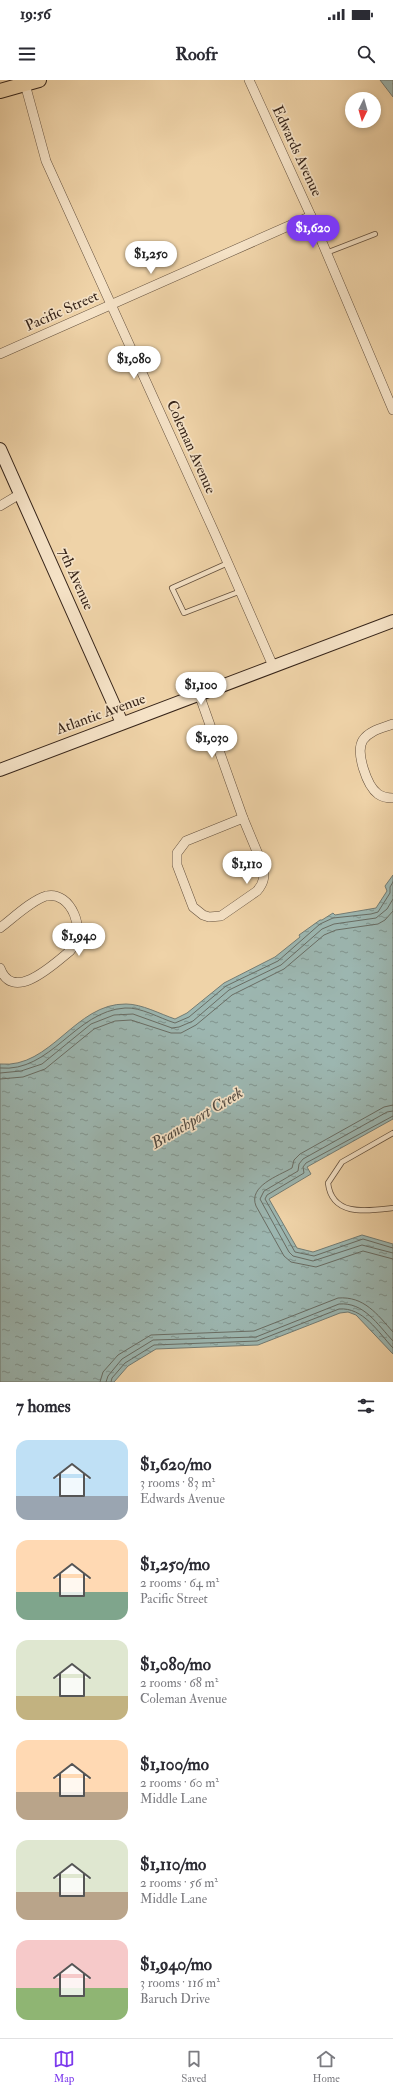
<!DOCTYPE html>
<html lang="en">
<head>
<meta charset="utf-8">
<style>
	:root { --surface:#fff; --page:#f7f7f7; --text:#2b2b33; --muted:#7c7c81; --line:#e1e1e2; --accent:#7c3aed }
	body { margin:0; font-family:"IM FELL Double Pica",serif; background:var(--page); color:var(--text); height:100vh; display:flex; flex-direction:column; font-size:15px; white-space:nowrap }
	* { box-sizing:border-box; margin:0 }
	p { font-size:13px; color:var(--muted) }
	.icon { flex:none; width:22px; height:22px; fill:none; stroke:currentColor; stroke-width:2; stroke-linecap:round; stroke-linejoin:round }
	.map { position:relative; height:1302px; overflow:hidden }
	.drawer { display:flex; flex-direction:column; background:var(--surface); flex:1 }
	.drawer>* { flex:none }
	.needle { width:26px; rotate:185deg }
	.tools { position:absolute; left:345px; top:12px; display:grid; gap:8px }
	.tools a { display:grid; place-items:center; width:36px; height:36px; border-radius:50%; background:var(--surface); box-shadow:0 2px 6px #0003; font-size:20px }
	.price { position:absolute; translate:-50% -34px; padding:0 9px; border-radius:14px; background:#fff; color:#222; font-size:13px; line-height:26px; filter:drop-shadow(0 1px 2px #0008) }
	.price::after { content:''; position:absolute; left:50%; top:24px; width:12px; height:9px; margin-left:-6px; background:inherit; clip-path:polygon(0 0,100% 0,50% 100%) }
	.price.current { background:var(--accent); color:#fff }
	ul { padding:0; list-style:none }
	li { display:flex; align-items:center; gap:12px; height:100px; padding:0 16px }
	li span { display:grid; place-items:center; flex:none; width:112px; height:80px; border-radius:12px; color:#555 }
	li>.icon { margin-inline-start:auto }
	span .icon { width:48px; height:48px; fill:#fffc; stroke-width:1 }
	li b { font-size:17px }
	h2 { display:flex; justify-content:space-between; align-items:center; height:48px; padding:0 16px; font-size:17px }
	.status { display:flex; justify-content:space-between; align-items:center; height:28px; padding:0 20px; background:var(--surface); direction:ltr }
	.status svg { height:11px; fill:currentColor }
	header { display:flex; justify-content:space-between; align-items:center; height:52px; padding:0 16px; background:var(--surface); font-size:18px; font-weight:700 }
	.menu { display:flex; justify-content:space-around; align-items:center; height:56px; border-top:1px solid var(--line); background:var(--surface); font-size:11px; color:var(--muted) }
	.menu a { display:grid; justify-items:center; gap:2px }
	.menu .current { color:var(--accent) }
	.map>svg:first-child { display:block }
</style>
</head>
<body>
<div class="status"><b>19:56</b><svg viewBox="0 0 49 12"><path d="M0 12V9h3v3zM5 12V6h3v6zM10 12V3h3v9zM15 12V0h3v12zM26 1h20v11H26zM47 4h2v5h-2z"/></svg></div>
<header><svg class="icon" aria-label="menu" viewBox="0 0 24 24"><path d="M4 6h16M4 12h16M4 18h16"/></svg>Roofr<svg class="icon" aria-label="search" viewBox="0 0 24 24"><circle cx="10" cy="10" r="6"/><path d="M15 15l6 6"/></svg></header>
<div class="map">
<svg width="393" height="1302" viewBox="0 0 393 1302">
	<defs>
		<pattern id="water-ripples" width="26" height="14" patternUnits="userSpaceOnUse"><rect width="26" height="14" fill="#9cb6b0"/><path d="M2 4q2-2 4 0t4 0M15 11q2-2 4 0t4 0" fill="none" stroke="#80948e"/></pattern>
	</defs>
	<rect width="100%" height="100%" fill="#efd3a8"/>
	<filter id="stains"><feTurbulence type="fractalNoise" baseFrequency=".005" numOctaves="4"/><feColorMatrix values="0 0 0 0 .2 0 0 0 0 .09 0 0 0 0 .02 0 0 0 .5 -.17"/></filter>
	<radialGradient id="worn" r=".72"><stop offset=".6" stop-color="#630" stop-opacity="0"/><stop offset="1" stop-color="#630" stop-opacity=".3"/></radialGradient>
	<g fill="url(#water-ripples)" stroke="#737c74">
		<polygon points="380,0 393,0 393,17"/>
		<path d="M393,795V1039L307,1087L311,1094L269,1119L297,1168L313,1172L362,1155L393,1164V1274L356,1235L348,1232L340,1233L258,1265L156,1269L128,1286L114,1302H0V984C51,989 75,923 126,924C142,924 160,934 175,939L187,933L224,903L275,877L300,857L299,855L320,840H322L333,833L335,835L376,828L387,811L385,806Z"/>
	</g>
	<g fill="none" stroke-linecap="round" stroke-linejoin="round">
		<g stroke="#696d64" stroke-width="1">
			<path d="M0,988C51,993 75,931 125,928C141,927 159,938 175,943L189,937L226,906L278,881L320,844L333,838L371,834L378,832L390,813V807L393,802"/>
			<polyline points="0,993 21,991 42,984 91,944 114,935 133,934 172,948 179,947 193,941 229,910 281,885 322,849 334,844 376,838 387,829 393,819"/>
			<polyline points="0,999 23,997 45,989 94,949 115,941 131,940 171,953 181,953 196,945 232,915 284,889 324,855 336,850 378,844 385,840 393,831"/>
			<path d="M393,1025L384,1027L300,1074L294,1080L292,1088C278,1096 248,1106 256,1126L284,1176L291,1182L316,1187L363,1171L393,1179"/>
			<polyline points="393,1031 387,1032 303,1079 299,1084 298,1091 264,1111 260,1119 289,1172 293,1176 313,1181 362,1165 393,1173"/>
			<polyline points="393,1036 306,1083 303,1087 304,1093 267,1115 265,1119 295,1172 314,1176 363,1159 393,1168"/>
			<path d="M100,1302L103,1292L118,1275L151,1255L254,1251L338,1218C364,1216 377,1234 393,1252"/>
			<path d="M106,1302L108,1296L122,1279L153,1260L256,1257L339,1224C364,1222 377,1244 393,1261"/>
			<path d="M111,1302L112,1298L125,1283L154,1265L257,1261L339,1229C363,1227 378,1252 393,1268"/>
		</g>
		<defs>
			<g id="lane">
				<polyline points="326,173 375,154"/>
				<polyline points="228,483 172,508 184,533 241,511"/>
				<path d="M393,1053L342,1082L328,1103C332,1137 367,1131 393,1128"/>
			</g>
			<g id="street">
				<polyline points="249,0 311,136 393,330"/>
				<polyline points="25,4 46,81 216,456 273,586"/>
				<polyline points="0,274 311,136"/>
				<polyline points="0,426 20,414"/>
				<polyline points="199,614 243,738"/>
				<path d="M393,644C383,648 370,650 363,660C355,672 367,706 378,714C382,717 388,718 393,718"/>
				<path d="M243,738L263,786C265,796 264,803 257,811L221,836L209,837L203,835L193,827L177,785V773L186,761Z"/>
				<path d="M0,848C12,839 32,820 46,816C71,810 88,852 70,871C55,883 13,924 0,888"/>
			</g>
			<g id="secondary">
				<polyline points="0,369 122,643"/>
				<polyline points="0,690 393,541"/>
			</g>
			<polyline id="primary" points="0,11 39,0"/>
		</defs>
		<use href="#lane" stroke="#64503d" stroke-width="6"/>
		<use href="#street" stroke="#64503d" stroke-width="10"/>
		<use href="#secondary" stroke="#362419" stroke-width="14"/>
		<use href="#primary" stroke="#362419" stroke-width="16"/>
		<use href="#lane" stroke="#f5e2c6" stroke-width="4.5"/>
		<use href="#street" stroke="#f5e2c6" stroke-width="9"/>
		<use href="#secondary" stroke="#f5e2c6" stroke-width="12"/>
		<use href="#primary" stroke="#efd3a8" stroke-width="14"/>
	</g>
	<g text-anchor="middle" dominant-baseline="central" stroke-width="3.5" stroke-linejoin="round" paint-order="stroke">
		<g font-size="15" fill="#362419" stroke="#f5e2c6">
			<text transform="translate(297 71) rotate(65)">Edwards Avenue</text>
			<text transform="translate(62 231) rotate(-24)">Pacific Street</text>
			<text transform="translate(191 367) rotate(66)">Coleman Avenue</text>
			<text transform="translate(76 499) rotate(66)">7th Avenue</text>
			<text transform="translate(101 634) rotate(-20)">Atlantic Avenue</text>
		</g>
		<g font-size="16" font-style="italic" fill="#50483f" stroke="#f5e2c6">
			<text transform="translate(197 1038) rotate(-31)">Branchport Creek</text>
		</g>
	</g>
	<rect width="100%" height="100%" filter="url(#stains)"/>
	<rect width="100%" height="100%" fill="url(#worn)"/>
</svg>
<div class="tools">
<a><svg class="needle" viewBox="-14 -14 28 28"><path d="M0-13l5 13h-10z" fill="#e53935"/><path d="M0 13l5-13h-10z" fill="#7c7c81"/></svg></a>
</div>
<b class="price current" style="left:313px;top:169px">$1,620</b>
<b class="price" style="left:151px;top:195px">$1,250</b>
<b class="price" style="left:134px;top:300px">$1,080</b>
<b class="price" style="left:201px;top:626px">$1,100</b>
<b class="price" style="left:212px;top:679px">$1,030</b>
<b class="price" style="left:247px;top:805px">$1,110</b>
<b class="price" style="left:79px;top:877px">$1,940</b>
</div>
<section class="drawer">
<h2>7 homes<svg class="icon" aria-label="filters" viewBox="0 0 24 24"><path d="M4 7h16M4 17h16"/><circle cx="9" cy="7" r="2"/><circle cx="15" cy="17" r="2"/></svg></h2>
<ul>
<li><span style="background:linear-gradient(#bfe0f5 70%,#9aa5b1 0)"><svg class="icon" aria-label="home" viewBox="0 0 24 24"><path d="M3 11l9-7 9 7M6 9v11h12V9"/></svg></span><div><b>$1,620/mo</b><p>3 rooms · 83 m²</p><p>Edwards Avenue</p></div></li>
<li><span style="background:linear-gradient(#ffd9b3 65%,#7fa58c 0)"><svg class="icon" aria-label="home" viewBox="0 0 24 24"><path d="M3 11l9-7 9 7M6 9v11h12V9"/></svg></span><div><b>$1,250/mo</b><p>2 rooms · 64 m²</p><p>Pacific Street</p></div></li>
<li><span style="background:linear-gradient(#dfe7d0 70%,#c2b280 0)"><svg class="icon" aria-label="home" viewBox="0 0 24 24"><path d="M3 11l9-7 9 7M6 9v11h12V9"/></svg></span><div><b>$1,080/mo</b><p>2 rooms · 68 m²</p><p>Coleman Avenue</p></div></li>
<li><span style="background:linear-gradient(#ffd9b3 65%,#b9a48a 0)"><svg class="icon" aria-label="home" viewBox="0 0 24 24"><path d="M3 11l9-7 9 7M6 9v11h12V9"/></svg></span><div><b>$1,100/mo</b><p>2 rooms · 60 m²</p><p>Middle Lane</p></div></li>
<li><span style="background:linear-gradient(#dfe7d0 65%,#b9a48a 0)"><svg class="icon" aria-label="home" viewBox="0 0 24 24"><path d="M3 11l9-7 9 7M6 9v11h12V9"/></svg></span><div><b>$1,110/mo</b><p>2 rooms · 56 m²</p><p>Middle Lane</p></div></li>
<li><span style="background:linear-gradient(#f6c9c9 60%,#8fb573 0)"><svg class="icon" aria-label="home" viewBox="0 0 24 24"><path d="M3 11l9-7 9 7M6 9v11h12V9"/></svg></span><div><b>$1,940/mo</b><p>3 rooms · 116 m²</p><p>Baruch Drive</p></div></li>
</ul>
</section>
<nav class="menu">
<a class="current"><svg class="icon" aria-label="map" viewBox="0 0 24 24"><path d="M3 6l6-2 6 2 6-2v14l-6 2-6-2-6 2zM9 4v14M15 6v14"/></svg>Map</a>
<a><svg class="icon" aria-label="saved" viewBox="0 0 24 24"><path d="M7 4h10v16l-5-4-5 4z"/></svg>Saved</a>
<a><svg class="icon" aria-label="home" viewBox="0 0 24 24"><path d="M3 11l9-7 9 7M6 9v11h12V9"/></svg>Home</a>
</nav>
</body>
</html>
